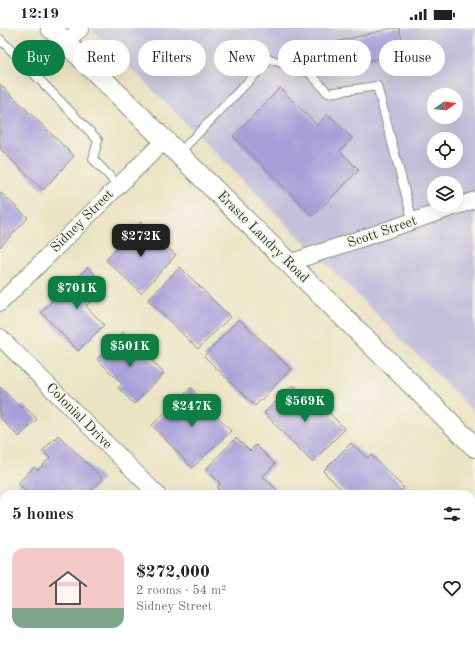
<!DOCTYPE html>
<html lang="en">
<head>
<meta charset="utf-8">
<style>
	:root { --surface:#fff; --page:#f6f6f6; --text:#202124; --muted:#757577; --accent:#0b8043 }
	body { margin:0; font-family:"Old Standard TT",serif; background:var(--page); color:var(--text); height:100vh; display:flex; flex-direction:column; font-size:15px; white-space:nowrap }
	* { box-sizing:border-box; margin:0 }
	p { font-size:13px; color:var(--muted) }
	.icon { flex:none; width:22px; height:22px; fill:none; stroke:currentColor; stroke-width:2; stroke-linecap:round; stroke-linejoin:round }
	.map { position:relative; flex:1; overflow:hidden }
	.sheet { position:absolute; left:0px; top:462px; width:475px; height:156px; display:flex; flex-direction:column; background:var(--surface); border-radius:12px 12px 0 0; box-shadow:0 4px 16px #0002 }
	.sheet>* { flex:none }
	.hud { position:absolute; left:12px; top:12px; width:451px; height:36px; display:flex; gap:8px }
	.needle { width:26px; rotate:76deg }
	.controls { position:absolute; left:427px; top:60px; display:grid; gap:8px }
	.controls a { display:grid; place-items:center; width:36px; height:36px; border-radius:50%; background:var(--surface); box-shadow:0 4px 16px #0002; font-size:20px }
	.price { position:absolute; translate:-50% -34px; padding:0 9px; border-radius:8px; background:var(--accent); color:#fff; font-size:13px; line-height:26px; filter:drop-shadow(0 1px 2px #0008) }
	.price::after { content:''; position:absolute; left:50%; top:24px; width:12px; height:9px; margin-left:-6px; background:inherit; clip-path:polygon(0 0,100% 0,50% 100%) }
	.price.on { background:#222; color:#fff }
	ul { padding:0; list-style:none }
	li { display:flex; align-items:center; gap:12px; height:100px; padding:0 12px }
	li span { display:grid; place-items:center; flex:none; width:112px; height:80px; border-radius:12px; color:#555 }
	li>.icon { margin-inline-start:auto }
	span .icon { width:48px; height:48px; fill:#fffc; stroke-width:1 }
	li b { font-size:17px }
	h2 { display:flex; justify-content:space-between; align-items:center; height:48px; padding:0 12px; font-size:17px }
	.chip { padding:0 14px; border-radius:18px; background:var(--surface); box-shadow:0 4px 16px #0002; font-size:14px; line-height:36px }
	.chip.on { background:var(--accent); color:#fff }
	.status { display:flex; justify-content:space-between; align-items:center; height:28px; padding:0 20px; background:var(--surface); direction:ltr }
	.status svg { height:11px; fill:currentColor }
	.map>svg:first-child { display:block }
</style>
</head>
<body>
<div class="status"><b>12:19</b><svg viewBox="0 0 49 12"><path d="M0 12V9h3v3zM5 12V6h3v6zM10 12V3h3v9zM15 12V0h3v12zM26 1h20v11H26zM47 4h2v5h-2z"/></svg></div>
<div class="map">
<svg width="475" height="618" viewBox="0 0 475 618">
	<rect width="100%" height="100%" fill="#f7f3e8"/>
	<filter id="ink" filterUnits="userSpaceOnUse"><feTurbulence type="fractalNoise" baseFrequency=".025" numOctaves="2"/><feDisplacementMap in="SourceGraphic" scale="8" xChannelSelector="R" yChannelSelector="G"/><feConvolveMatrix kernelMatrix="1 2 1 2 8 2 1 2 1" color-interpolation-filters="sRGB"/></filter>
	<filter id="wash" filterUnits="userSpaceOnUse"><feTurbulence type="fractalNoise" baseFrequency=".012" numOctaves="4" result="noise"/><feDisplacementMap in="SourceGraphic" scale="16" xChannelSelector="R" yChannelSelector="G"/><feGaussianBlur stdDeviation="0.9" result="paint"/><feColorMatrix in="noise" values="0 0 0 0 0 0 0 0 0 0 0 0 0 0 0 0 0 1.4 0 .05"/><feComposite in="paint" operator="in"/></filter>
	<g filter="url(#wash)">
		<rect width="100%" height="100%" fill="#ebe4c4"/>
		<path fill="#c4c0db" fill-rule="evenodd" d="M91,0H475V385ZM434,67H456V89H434ZM434,111H456V133H434ZM434,155H456V177H434Z"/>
		<g id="blocks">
			<g fill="#a79fd9">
				<polygon points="393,0 399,0 405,24 326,43 319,18"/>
				<polygon points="0,56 74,128 43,162 0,121"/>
				<polygon points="280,60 317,97 328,86 352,110 340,123 359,142 313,188 233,108"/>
				<polygon points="1,165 28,190 0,219 0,166"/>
				<polygon points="141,194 176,227 141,265 106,232"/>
				<polygon points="88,239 106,258 86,278 104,297 78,323 41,284"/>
				<polygon points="180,239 230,289 198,321 148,272"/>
				<polygon points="239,291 291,341 255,378 204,328"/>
				<polygon points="123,304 164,345 134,376 118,360 122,356 97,331"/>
				<polygon points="293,357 309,373 314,370 345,401 312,434 264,385"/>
				<polygon points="0,359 21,380 23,377 37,391 19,409 0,390"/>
				<polygon points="191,360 231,403 192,440 152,397"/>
				<polygon points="58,407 103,451 88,466 29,466 18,455 34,439 38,442 50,430 42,423"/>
				<polygon points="236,410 250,423 256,417 275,436 263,448 281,466 222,466 217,461 220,455 206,441"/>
				<polygon points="351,415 367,430 371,427 404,460 398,466 346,466 323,443"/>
				<polygon points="1,492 4,494 4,546 0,550"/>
				<polygon points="67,614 113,614 115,617 64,618"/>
				<polygon points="186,614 233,614 229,618 211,618 208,615 204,618 190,618"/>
				<polygon points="405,614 427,614 431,618 409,618"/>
			</g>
		</g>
	</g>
	<g filter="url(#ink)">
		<use href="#blocks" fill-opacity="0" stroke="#85907c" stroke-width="1"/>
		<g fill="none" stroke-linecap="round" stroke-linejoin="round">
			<defs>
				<g id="service">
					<polyline points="0,11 98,112 93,131 118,157"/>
					<polyline points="178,126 270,31 310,45 328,65 377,58 413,194"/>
				</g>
				<g id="minor">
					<polyline points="66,15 81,0"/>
					<polyline points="289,235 475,172"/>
					<polyline points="0,275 165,112"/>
					<polyline points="0,309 157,466"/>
					<polyline points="309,614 313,618"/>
					<polyline points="5,618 9,614"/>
				</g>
				<polyline id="tertiary" points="51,0 475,419"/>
			</defs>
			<use href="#service" stroke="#85907c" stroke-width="10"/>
			<use href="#minor" stroke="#85907c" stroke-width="18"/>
			<use href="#tertiary" stroke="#85907c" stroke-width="22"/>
			<use href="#service" stroke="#fff" stroke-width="8"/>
			<use href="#minor" stroke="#fff" stroke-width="16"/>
			<use href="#tertiary" stroke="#fff" stroke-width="20"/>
		</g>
	</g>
	<g text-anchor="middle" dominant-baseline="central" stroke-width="3" stroke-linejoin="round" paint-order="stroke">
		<g font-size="14" fill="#1f3d34" stroke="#f7f3e8">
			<text transform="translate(82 193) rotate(-45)">Sidney Street</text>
			<text transform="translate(382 204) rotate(-19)">Scott Street</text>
			<text transform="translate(263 209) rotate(45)">Eraste Landry Road</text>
			<text transform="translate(79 388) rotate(45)">Colonial Drive</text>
		</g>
	</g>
</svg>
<div class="controls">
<a><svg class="needle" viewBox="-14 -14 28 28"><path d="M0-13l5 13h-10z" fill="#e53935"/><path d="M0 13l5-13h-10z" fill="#757577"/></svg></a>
<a><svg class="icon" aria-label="locate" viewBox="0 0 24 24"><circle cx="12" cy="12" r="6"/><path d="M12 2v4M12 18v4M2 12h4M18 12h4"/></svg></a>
<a><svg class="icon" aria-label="layers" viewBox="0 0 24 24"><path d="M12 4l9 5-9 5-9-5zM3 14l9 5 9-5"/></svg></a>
</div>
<b class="price on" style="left:141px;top:230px">$272K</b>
<b class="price" style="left:77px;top:282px">$701K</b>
<b class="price" style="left:130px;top:340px">$501K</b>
<b class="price" style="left:305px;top:395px">$569K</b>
<b class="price" style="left:192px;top:400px">$247K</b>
<div class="hud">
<a class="chip on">Buy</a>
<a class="chip">Rent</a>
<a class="chip">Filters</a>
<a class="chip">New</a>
<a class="chip">Apartment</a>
<a class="chip">House</a>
</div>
<section class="sheet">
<h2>5 homes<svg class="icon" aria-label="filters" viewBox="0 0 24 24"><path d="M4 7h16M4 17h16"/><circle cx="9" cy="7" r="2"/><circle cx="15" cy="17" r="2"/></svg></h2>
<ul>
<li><span style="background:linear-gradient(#f6c9c9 75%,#7fa58c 0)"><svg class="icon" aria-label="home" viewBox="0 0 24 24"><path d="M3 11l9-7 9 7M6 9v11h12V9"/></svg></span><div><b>$272,000</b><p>2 rooms · 54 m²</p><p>Sidney Street</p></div><svg class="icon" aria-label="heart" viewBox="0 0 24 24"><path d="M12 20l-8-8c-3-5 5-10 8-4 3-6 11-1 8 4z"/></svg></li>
</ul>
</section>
</div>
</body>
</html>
